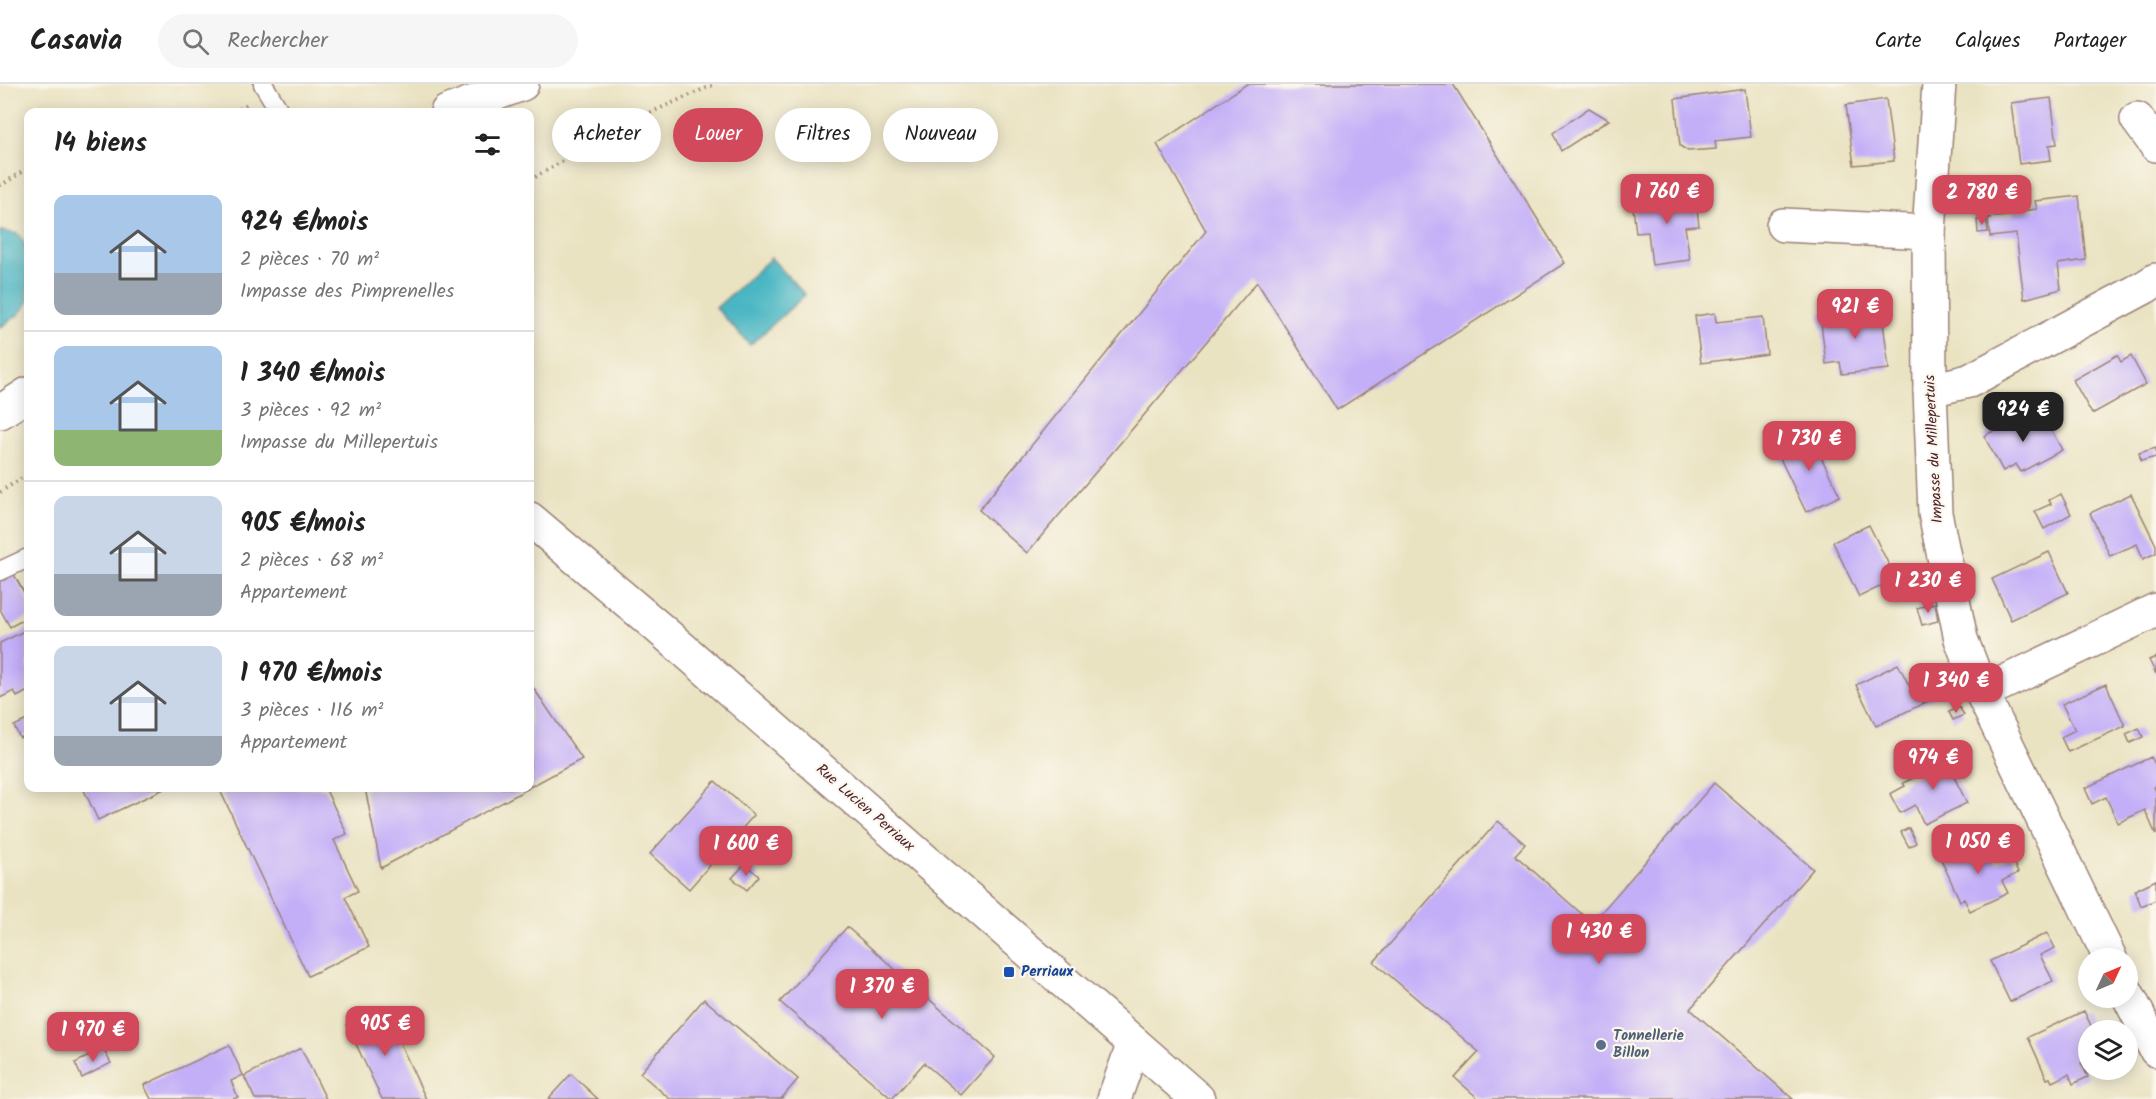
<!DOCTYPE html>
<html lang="fr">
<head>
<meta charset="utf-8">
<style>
	:root { --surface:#fff; --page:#f6f6f6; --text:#222; --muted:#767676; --line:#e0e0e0; --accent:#d1495b }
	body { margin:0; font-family:Kalam,sans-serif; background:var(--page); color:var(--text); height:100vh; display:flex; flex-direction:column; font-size:22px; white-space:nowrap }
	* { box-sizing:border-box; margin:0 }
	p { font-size:20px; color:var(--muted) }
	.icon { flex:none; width:33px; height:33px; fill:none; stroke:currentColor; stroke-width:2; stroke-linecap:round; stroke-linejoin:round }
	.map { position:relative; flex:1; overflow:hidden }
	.sheet { position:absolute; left:24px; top:24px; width:510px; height:684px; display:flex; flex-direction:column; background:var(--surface); border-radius:12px; box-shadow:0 3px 15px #0003 }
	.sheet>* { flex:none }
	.hud { position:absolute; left:552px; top:24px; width:570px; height:54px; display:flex; gap:12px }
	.needle { width:39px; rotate:46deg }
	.buttons { position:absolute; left:2078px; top:864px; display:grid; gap:12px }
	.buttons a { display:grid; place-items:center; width:60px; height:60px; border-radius:50%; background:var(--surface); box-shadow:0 3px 15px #0003; font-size:30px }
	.price { position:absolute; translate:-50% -51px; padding:0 14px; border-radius:12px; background:var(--accent); color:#fff; font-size:20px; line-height:39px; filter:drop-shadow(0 2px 3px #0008) }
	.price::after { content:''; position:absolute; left:50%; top:36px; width:18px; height:14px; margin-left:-9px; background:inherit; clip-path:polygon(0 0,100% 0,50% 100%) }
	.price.selected { background:#222; color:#fff }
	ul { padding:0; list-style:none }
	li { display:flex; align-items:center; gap:18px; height:150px; padding:0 30px }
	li+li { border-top:2px solid var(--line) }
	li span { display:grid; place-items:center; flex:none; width:168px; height:120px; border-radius:12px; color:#555 }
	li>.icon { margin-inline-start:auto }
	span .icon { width:72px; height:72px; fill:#fffc; stroke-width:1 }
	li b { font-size:26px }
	h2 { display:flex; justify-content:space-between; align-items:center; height:72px; padding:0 30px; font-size:26px }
	.tag { padding:0 21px; border-radius:27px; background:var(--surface); box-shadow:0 3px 15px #0003; font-size:21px; line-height:54px }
	.tag.selected { background:var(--accent); color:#fff }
	header { display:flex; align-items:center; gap:36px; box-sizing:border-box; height:84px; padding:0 30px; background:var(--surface); border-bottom:2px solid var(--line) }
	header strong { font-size:28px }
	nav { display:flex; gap:33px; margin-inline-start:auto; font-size:21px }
	.search { width:420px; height:54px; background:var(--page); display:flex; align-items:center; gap:15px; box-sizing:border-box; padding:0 21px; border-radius:33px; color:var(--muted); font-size:22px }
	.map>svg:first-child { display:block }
</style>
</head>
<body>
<header>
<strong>Casavia</strong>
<div class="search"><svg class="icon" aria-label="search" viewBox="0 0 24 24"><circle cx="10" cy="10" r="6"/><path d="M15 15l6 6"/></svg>Rechercher</div>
<nav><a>Carte</a><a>Calques</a><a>Partager</a></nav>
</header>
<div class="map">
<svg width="2156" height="1015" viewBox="0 0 2156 1015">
	<rect width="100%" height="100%" fill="#fbf7ec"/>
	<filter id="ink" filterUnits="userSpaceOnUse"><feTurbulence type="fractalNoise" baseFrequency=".0167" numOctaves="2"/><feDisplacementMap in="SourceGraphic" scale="12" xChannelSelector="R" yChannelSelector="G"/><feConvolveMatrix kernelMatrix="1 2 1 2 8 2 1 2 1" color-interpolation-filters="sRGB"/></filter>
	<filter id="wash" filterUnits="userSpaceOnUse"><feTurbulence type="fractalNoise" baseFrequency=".008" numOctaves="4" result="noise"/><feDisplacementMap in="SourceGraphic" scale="24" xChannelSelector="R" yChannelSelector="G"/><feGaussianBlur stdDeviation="1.35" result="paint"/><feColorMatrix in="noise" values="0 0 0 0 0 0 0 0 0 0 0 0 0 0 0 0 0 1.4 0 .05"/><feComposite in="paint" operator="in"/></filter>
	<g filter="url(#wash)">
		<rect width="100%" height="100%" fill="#eae3c2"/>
		<g fill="#49b6c3" stroke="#4a6a77" stroke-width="1.5">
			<polygon points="0,147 18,150 28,165 28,219 18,231 0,243"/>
			<polygon points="771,174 805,211 750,261 716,224"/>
		</g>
		<g id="blocks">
			<g fill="#c3aef8">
				<polygon points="1247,0 1453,0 1565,179 1337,326 1257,198 1027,469 979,426 1206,147 1157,60"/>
				<polygon points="1745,5 1751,53 1715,57 1716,65 1688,67 1680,62 1675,15"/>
				<polygon points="2051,14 2057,60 2049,61 2051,76 2019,80 2011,19"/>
				<polygon points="1886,15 1894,77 1854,81 1846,21"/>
				<polygon points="1589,24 1609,36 1561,67 1553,49"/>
				<polygon points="1695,108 1699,142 1685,143 1690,176 1652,181 1648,148 1636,149 1632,115"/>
				<polygon points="2079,112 2086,176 2058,180 2061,205 2024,215 2016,150 1990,153 1988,134 2013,131 2013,128 2037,125 2035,117"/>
				<polygon points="1986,135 1988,148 1978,149 1977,136"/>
				<polygon points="1881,222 1889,285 1842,290 1840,278 1826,280 1820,230"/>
				<polygon points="1715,229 1716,238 1763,233 1767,270 1701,279 1695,232"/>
				<polygon points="2117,271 2121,278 2131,272 2146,300 2092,330 2073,296"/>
				<polygon points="2042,329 2062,366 2021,388 2016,380 2003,387 1984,352 2025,330 2029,337"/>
				<polygon points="1819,347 1828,366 1819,369 1840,412 1806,428 1777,368"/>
				<polygon points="2156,364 2156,373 2141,377 2139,369"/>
				<polygon points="2061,410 2071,430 2044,445 2035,427 2051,420 2049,416"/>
				<polygon points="2131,410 2156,461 2156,469 2143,475 2137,460 2110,472 2090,429"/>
				<polygon points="1869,441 1896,495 1859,513 1833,458"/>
				<polygon points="2049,468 2068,509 2011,536 1992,495"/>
				<polygon points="12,487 28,516 28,533 10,543 0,525 0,494"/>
				<polygon points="1935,519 1938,537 1922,541 1917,524"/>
				<polygon points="28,545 28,607 17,613 14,607 0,614 0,559"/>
				<polygon points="2156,573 2156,590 2149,576"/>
				<polygon points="1898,580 1911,605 1925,599 1933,615 1876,642 1856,601"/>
				<polygon points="530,599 582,675 530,703"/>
				<polygon points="2106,600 2125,642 2068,668 2061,653 2075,646 2062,620"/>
				<polygon points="1959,623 1964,631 1953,636 1949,628"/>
				<polygon points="27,636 28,650 20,654 14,642"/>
				<polygon points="2139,644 2143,653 2130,659 2126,650"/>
				<polygon points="1960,671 1969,686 1954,693 1967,719 1924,740 1915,721 1900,729 1890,710 1905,702 1903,699"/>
				<polygon points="2151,673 2156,682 2156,702 2154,703 2156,707 2156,751 2145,726 2118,739 2106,713 2092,720 2085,704"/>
				<polygon points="715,697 754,731 689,805 650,770"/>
				<polygon points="1714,699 1813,785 1690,925 1793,1015 1479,1015 1455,994 1479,968 1374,878 1498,737 1525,760 1515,771 1592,839"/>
				<polygon points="83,704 166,704 98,736"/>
				<polygon points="219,704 325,704 347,750 334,756 358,807 345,813 369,863 308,892"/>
				<polygon points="365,704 529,704 381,784"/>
				<polygon points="1909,744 1916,759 1909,763 1901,748"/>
				<polygon points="1983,755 1996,780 2011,773 2018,789 2002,797 2008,809 1970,827 1964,815 1960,817 1941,775"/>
				<polygon points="745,780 759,792 747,806 732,794"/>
				<polygon points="2156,796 2156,816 2141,822 2135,806"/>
				<polygon points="847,843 995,973 961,1011 924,979 892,1015 780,918"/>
				<polygon points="2047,849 2055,864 2040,871 2053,897 2010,918 1990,877"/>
				<polygon points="704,915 798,995 781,1015 670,1015 640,989"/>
				<polygon points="383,923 426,1015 382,1015 347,941"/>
				<polygon points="2084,927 2093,946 2088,946 2088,975 2081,979 2088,993 2073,1000 2069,990 2052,998 2050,994 2047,995 2028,953"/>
				<polygon points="229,961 243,991 231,997 238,1013 233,1015 151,1015 144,1001"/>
				<polygon points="301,964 326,1015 255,1015 244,992"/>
				<polygon points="103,965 111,979 82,994 75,979"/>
				<polygon points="571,990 598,1015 548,1015"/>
			</g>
		</g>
	</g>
	<g filter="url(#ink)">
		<use href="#blocks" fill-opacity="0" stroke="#9a8176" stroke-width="1.5"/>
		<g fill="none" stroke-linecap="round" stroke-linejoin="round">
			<defs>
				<g id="service">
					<polyline points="263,0 280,28"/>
					<polyline points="0,487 28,474"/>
				</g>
				<g id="minor">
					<polyline points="1939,0 1929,148 1930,306 1935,429 1961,555 1982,609 2110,874"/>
					<polyline points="2137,35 2156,61"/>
					<polyline points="1783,141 1929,148"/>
					<polyline points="1930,306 1969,297 2145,203 2156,196"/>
					<polyline points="530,435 660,545 1198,1015"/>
					<polyline points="1982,609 2156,526"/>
					<polyline points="2127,909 2156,966"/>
					<polyline points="1114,1015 1134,959"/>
				</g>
				<g id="primary">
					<polyline points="447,28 522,0"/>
					<polyline points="0,328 28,310"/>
				</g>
			</defs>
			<use href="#service" stroke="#9a8176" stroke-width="21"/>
			<use href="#minor" stroke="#9a8176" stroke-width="36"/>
			<use href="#primary" stroke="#9a8176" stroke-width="36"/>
			<g stroke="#9a8176" stroke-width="4" stroke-dasharray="1.5 4.5" stroke-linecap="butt">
				<polyline points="235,28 247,20"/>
				<polyline points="530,96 636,35 715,0"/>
				<polyline points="0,102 28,84"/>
				<polyline points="0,408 28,390"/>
			</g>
			<use href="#service" stroke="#fff" stroke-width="18"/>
			<use href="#minor" stroke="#fff" stroke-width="33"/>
			<use href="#primary" stroke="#fff" stroke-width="33"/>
		</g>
	</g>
	<rect fill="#1a4fb4" stroke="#fbf7ec" stroke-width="2" x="1003" y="882" width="12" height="12" rx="3"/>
	<circle fill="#5c6f8a" stroke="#fbf7ec" stroke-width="2" cx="1601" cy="961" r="6"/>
	<g text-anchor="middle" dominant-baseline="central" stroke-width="4.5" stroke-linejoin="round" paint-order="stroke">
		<g font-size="15" fill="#4a1f2b" stroke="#fbf7ec">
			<text transform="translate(1934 365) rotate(-93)">Impasse du Millepertuis</text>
			<text transform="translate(865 724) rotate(41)">Rue Lucien Perriaux</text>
		</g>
		<g font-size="15" font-weight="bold" fill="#164399" stroke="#fbf7ec" text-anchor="start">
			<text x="1021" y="888">Perriaux</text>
		</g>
		<g font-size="15" font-weight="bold" fill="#4e5e75" stroke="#fbf7ec" text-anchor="start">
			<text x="1613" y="952">Tonnellerie<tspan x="1613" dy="17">Billon</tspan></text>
		</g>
	</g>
</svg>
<div class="buttons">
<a><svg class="needle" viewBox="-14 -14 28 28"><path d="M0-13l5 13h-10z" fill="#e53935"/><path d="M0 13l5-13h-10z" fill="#767676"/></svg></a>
<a><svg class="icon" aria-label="layers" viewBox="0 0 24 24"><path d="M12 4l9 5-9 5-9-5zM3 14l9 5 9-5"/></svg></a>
</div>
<b class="price" style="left:1667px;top:141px">1 760 €</b>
<b class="price" style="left:1982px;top:142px">2 780 €</b>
<b class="price" style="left:1855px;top:256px">921 €</b>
<b class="price selected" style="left:2023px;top:359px">924 €</b>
<b class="price" style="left:1809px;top:388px">1 730 €</b>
<b class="price" style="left:1928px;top:530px">1 230 €</b>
<b class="price" style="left:1956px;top:630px">1 340 €</b>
<b class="price" style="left:1933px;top:707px">974 €</b>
<b class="price" style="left:1978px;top:791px">1 050 €</b>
<b class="price" style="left:746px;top:793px">1 600 €</b>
<b class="price" style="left:1599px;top:881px">1 430 €</b>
<b class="price" style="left:882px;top:936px">1 370 €</b>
<b class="price" style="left:385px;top:973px">905 €</b>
<b class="price" style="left:93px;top:979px">1 970 €</b>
<div class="hud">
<a class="tag">Acheter</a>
<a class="tag selected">Louer</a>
<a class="tag">Filtres</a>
<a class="tag">Nouveau</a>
</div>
<section class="sheet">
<h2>14 biens<svg class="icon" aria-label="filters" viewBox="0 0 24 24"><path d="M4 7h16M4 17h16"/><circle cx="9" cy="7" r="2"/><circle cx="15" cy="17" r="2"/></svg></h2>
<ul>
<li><span style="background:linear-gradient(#a9c7e8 65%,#9aa5b1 0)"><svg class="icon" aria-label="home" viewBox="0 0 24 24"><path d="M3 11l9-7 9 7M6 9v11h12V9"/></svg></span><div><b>924 €/mois</b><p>2 pièces · 70 m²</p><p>Impasse des Pimprenelles</p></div></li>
<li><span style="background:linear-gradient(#a9c7e8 70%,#8fb573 0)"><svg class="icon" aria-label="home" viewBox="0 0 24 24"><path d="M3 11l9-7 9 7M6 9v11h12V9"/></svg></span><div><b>1 340 €/mois</b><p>3 pièces · 92 m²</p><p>Impasse du Millepertuis</p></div></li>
<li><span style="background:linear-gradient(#c9d6e8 65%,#9aa5b1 0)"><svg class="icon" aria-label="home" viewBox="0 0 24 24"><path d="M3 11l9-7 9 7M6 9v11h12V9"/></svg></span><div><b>905 €/mois</b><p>2 pièces · 68 m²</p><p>Appartement</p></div></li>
<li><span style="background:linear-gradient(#c9d6e8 75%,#9aa5b1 0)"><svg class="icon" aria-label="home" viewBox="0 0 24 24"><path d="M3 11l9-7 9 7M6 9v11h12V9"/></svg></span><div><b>1 970 €/mois</b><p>3 pièces · 116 m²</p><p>Appartement</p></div></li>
</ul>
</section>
</div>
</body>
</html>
